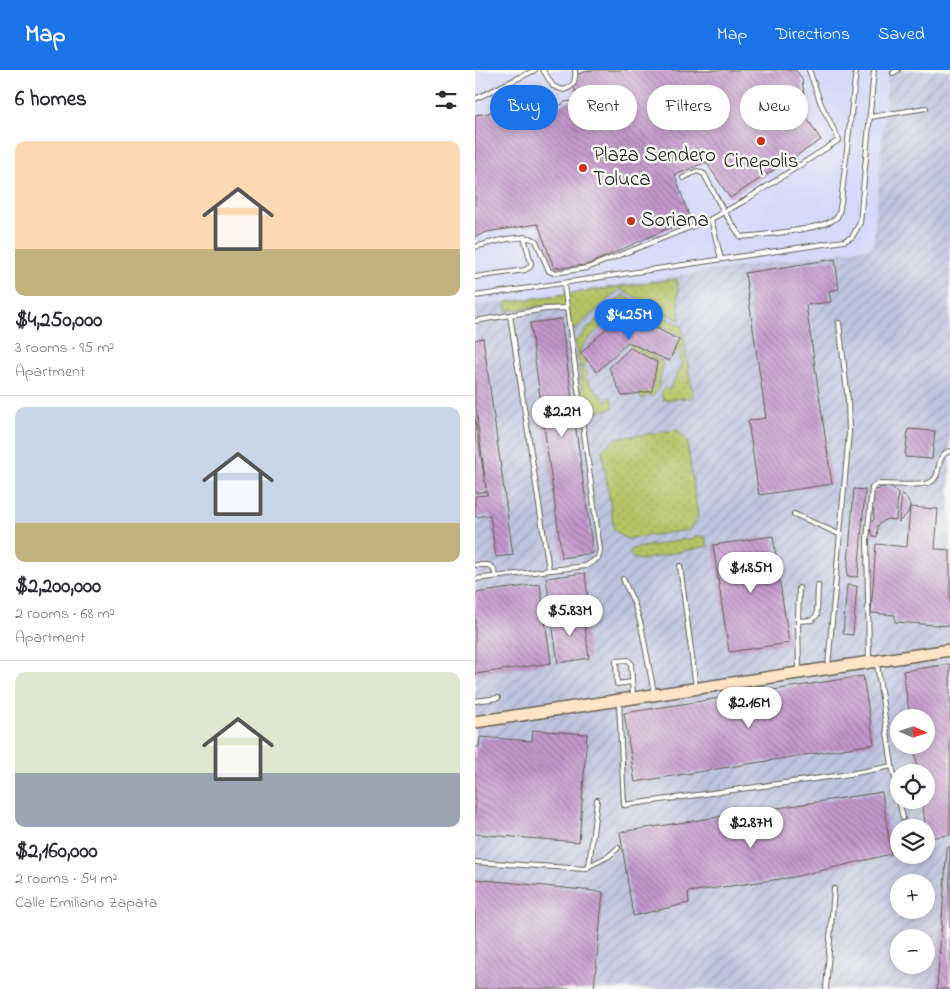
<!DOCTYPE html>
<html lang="en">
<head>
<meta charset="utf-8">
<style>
	:root { --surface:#fff; --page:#f7f7f7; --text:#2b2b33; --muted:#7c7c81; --line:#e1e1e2; --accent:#1a73e8 }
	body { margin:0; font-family:"Indie Flower",sans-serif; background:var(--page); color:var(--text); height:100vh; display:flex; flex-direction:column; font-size:19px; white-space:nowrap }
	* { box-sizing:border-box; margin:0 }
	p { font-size:16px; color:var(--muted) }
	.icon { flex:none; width:28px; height:28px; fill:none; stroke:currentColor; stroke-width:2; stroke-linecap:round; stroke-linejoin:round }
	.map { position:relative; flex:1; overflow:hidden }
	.drawer { display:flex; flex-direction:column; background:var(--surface); width:475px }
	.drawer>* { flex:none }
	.top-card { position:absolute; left:15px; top:15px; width:385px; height:45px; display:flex; gap:10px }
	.needle { width:32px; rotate:93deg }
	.fabs { position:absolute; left:415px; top:639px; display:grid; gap:10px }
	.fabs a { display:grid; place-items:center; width:45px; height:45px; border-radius:50%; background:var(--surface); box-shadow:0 2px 8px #0003; font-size:25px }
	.price { position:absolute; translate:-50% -42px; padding:0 11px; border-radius:18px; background:#fff; color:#222; font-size:16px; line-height:32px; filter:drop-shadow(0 1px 2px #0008) }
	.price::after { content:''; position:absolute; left:50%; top:30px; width:15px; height:11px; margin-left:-8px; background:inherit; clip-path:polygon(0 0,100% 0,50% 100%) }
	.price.on { background:var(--accent); color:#fff }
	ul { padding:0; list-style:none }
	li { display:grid; align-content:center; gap:10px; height:265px; padding:0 15px }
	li+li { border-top:1px solid var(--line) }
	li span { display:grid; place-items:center; height:155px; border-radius:10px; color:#555 }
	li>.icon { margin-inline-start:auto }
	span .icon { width:90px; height:90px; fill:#fffc; stroke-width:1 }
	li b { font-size:21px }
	h2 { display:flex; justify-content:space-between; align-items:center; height:60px; padding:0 15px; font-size:21px }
	.pill { padding:0 18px; border-radius:22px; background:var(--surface); box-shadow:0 2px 8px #0003; font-size:18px; line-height:45px }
	.pill.on { background:var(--accent); color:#fff }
	header { display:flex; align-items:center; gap:30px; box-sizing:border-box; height:70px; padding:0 25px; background:var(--accent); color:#fff }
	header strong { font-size:24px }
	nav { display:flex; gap:28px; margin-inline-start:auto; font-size:18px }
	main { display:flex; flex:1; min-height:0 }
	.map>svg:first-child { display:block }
</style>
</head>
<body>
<header>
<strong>Map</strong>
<nav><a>Map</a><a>Directions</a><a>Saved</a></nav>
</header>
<main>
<section class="drawer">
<h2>6 homes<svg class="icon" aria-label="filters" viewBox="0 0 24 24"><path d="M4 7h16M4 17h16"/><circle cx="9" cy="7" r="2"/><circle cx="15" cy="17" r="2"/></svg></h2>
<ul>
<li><span style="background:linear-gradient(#ffd9b3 70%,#c2b280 0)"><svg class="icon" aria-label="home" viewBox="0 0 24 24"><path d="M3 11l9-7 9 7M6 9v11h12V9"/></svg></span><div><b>$4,250,000</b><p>3 rooms · 95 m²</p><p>Apartment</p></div></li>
<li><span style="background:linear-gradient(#c9d6e8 75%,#c2b280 0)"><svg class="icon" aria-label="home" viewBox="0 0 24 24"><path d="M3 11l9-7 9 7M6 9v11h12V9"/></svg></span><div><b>$2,200,000</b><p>2 rooms · 68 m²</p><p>Apartment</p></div></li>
<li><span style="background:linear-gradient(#dfe7d0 65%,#9aa5b1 0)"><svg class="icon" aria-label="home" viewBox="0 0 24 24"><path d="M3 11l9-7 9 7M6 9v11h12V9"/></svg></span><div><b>$2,160,000</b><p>2 rooms · 54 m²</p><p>Calle Emiliano Zapata</p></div></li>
</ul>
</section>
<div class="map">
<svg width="475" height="919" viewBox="0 0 475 919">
	<defs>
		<pattern id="industrial-furrows" width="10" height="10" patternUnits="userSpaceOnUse" patternTransform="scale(1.25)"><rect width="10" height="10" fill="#bdc3de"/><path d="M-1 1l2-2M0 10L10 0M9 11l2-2" fill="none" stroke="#a2a7be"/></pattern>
		<pattern id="park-dots" width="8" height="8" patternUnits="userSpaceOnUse" patternTransform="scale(1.25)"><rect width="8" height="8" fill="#b4c365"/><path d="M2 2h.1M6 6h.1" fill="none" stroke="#9aa757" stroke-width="1.8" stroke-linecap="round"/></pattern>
		<pattern id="building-back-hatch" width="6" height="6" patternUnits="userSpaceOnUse" patternTransform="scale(1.25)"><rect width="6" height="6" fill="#c296ca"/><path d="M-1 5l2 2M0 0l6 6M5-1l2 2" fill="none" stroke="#9d7aa3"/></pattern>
	</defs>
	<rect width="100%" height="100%" fill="#f6f6f2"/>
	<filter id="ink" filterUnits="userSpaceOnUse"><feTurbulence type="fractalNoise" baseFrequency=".02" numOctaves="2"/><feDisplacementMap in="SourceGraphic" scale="10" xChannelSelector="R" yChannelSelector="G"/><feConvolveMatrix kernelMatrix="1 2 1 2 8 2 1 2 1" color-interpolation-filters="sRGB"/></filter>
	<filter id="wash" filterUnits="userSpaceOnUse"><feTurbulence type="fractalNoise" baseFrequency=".0096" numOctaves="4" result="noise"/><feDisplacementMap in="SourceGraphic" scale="20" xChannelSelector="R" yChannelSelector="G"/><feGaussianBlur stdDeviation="1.12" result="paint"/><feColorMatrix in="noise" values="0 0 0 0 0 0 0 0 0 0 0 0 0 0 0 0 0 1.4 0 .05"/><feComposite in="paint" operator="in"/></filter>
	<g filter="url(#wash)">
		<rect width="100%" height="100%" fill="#eaddba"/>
		<polygon fill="#d5d8f9" points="0,0 413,0 398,177 0,236"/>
		<path fill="url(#industrial-furrows)" fill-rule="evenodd" d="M413,0H475V919H0V236L398,177ZM424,648H451V675H424ZM424,702H451V730H424ZM424,758H451V785H424ZM424,812H451V840H424ZM424,868H451V895H424Z"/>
		<g fill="url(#park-dots)" stroke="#687040">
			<polygon points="202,209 205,250 145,219 99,260 96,259 91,242 81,234 32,241 31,232"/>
			<polygon points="148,225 167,235 164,243 156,239 156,236 149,234 140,242 135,236"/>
			<polygon points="169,237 207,256 218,327 189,330 186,324 189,318 194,320 208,293 204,289 208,284 204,280 208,272 199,286 196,287 206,266 165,245"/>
			<polygon points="133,239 139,245 107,275 108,277 105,279 105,285 112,293 108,297 104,293 99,272"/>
			<polygon points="156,274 188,291 183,319 177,327 173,325 167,329 164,324 177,320 182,291 156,278"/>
			<polygon points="104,295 113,305 110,308 131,331 135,327 137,330 138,337 133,340 110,343"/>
			<polygon points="202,360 212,371 223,447 214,460 151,469 139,460 127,380 141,368"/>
			<polygon points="230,466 233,476 166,490 158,488 154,484 157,479"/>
		</g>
		<g id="blocks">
			<g fill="url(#building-back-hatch)">
				<polygon points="116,0 321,0 327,9 329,25 320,30 346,70 255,128 231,92 200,105 215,149 111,195 79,198 63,154 12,162 0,167 0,45 13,43 61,20 71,21 79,40 90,32 107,30 99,18 103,4"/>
				<polygon points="360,189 364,219 354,221 356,232 331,235 357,414 284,425 273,351 291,348 270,203"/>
				<polygon points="149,241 204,270 194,291 153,272 122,302 106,283"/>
				<polygon points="86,249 118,483 87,488 55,253"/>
				<polygon points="8,268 38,485 21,487 15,445 0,447 0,426 12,425 12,421 0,423 0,348 11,418 0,331 0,270"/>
				<polygon points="155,278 182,292 177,321 147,326 134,298"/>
				<polygon points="433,359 460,361 457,389 430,387"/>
				<polygon points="407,417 416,417 423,424 421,450 412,449 403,455 402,467 398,466 394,456 399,449 399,440 396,438 398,422"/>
				<polygon points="379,419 390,420 383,507 372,506"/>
				<polygon points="427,423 431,427 435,435 433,443 424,452"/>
				<polygon points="435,437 463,439 460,479 475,480 475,556 420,552 420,545 396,543 401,474 432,477"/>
				<polygon points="298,466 314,573 254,582 238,475"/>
				<polygon points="110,503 114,537 76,542 71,508"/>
				<polygon points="65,514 76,593 0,604 0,523"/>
				<polygon points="372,515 382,516 378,565 368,564"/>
				<polygon points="108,541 114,588 83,593 76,545"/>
				<polygon points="475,594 475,765 452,768 447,730 451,730 451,702 443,702 439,675 451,675 451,648 435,648 428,601"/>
				<polygon points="388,606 399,674 160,712 149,643"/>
				<polygon points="58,660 112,664 104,772 0,764 0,677 4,677 5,667 57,671"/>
				<polygon points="407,722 416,784 319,807 213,822 214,833 158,846 145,762"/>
				<polygon points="475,777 475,919 462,919 472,778"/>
				<polygon points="0,809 128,822 119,919 0,919"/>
			</g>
		</g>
	</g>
	<g filter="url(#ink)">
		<use href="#blocks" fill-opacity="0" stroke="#646053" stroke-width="1"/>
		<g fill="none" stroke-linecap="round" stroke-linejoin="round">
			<defs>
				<g id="lane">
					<path d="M68,0L78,16L88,20C99,17 101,11 100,0"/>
					<polyline points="418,3 423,0"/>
					<polyline points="0,29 60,0"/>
					<polyline points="395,47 451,38"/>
					<path d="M208,108L222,101L229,104L249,142L266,167C285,165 350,160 362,147C365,143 365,137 366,132L381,0"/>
					<polyline points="236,149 246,189"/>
					<path d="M0,177C14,173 50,162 61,171L74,201L79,203L112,198L236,149L269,131L364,70L346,34L334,0"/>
					<polyline points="0,207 50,200 55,197 56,193 49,167"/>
					<polyline points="89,214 92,238"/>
					<polyline points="0,226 369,171 377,167 385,153 399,0"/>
					<polyline points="35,245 74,500"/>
					<polyline points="0,251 70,239 92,238 125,480 123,488 111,496 0,509"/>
					<polyline points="319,444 364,464"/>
					<polyline points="0,495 13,495 18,498 21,506"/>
					<polyline points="205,496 221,618"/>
					<polyline points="148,509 159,533 166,555 179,623"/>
					<polyline points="324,518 323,551 337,550 342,545 343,515"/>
					<polyline points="323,551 324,600"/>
					<path d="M394,590L392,469L397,418L402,414C413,414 447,417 456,412C468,405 459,385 475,381"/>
					<polyline points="402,594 417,696 424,727"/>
					<polyline points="353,596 374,363 373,330 364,253"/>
					<polyline points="157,612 142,614 141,591 153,590 156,593 158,626"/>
					<polyline points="0,631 23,628"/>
					<polyline points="144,632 149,735 375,704 417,696"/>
					<polyline points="424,730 428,748"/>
					<polyline points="0,792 112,799 114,796 122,730"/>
					<polyline points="114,796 134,786 143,778"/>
					<polyline points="351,919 359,819"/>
				</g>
				<polyline id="secondary" points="0,652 475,580"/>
			</defs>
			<use href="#lane" stroke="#646053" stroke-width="6"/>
			<use href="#secondary" stroke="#646053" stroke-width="14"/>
			<use href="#lane" stroke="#fff" stroke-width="4"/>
			<use href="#secondary" stroke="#ffe4c6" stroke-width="11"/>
		</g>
	</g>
	<g fill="#c8321e" stroke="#f6f6f2" stroke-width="2">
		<circle cx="286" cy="71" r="5"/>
		<circle cx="108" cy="98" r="5"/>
		<circle cx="156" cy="151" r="5"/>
	</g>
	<g text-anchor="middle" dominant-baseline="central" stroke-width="5" stroke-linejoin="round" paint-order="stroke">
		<g font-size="21" fill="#1c1c1c" stroke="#f6f6f2" text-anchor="start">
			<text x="118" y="86">Plaza Sendero<tspan x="118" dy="24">Toluca</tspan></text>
			<text x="286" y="92" text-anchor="middle">Cinepolis</text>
			<text x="166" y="151">Soriana</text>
		</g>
	</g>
</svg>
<div class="fabs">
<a><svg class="needle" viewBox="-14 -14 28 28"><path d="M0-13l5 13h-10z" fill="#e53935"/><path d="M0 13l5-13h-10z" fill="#7c7c81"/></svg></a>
<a><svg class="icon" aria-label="locate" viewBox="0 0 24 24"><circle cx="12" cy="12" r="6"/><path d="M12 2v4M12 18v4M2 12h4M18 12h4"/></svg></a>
<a><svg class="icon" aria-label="layers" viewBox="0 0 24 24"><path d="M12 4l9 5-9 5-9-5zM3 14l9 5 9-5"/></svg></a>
<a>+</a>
<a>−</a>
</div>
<b class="price on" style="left:154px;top:271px">$4.25M</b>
<b class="price" style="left:87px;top:368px">$2.2M</b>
<b class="price" style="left:276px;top:524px">$1.85M</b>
<b class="price" style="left:95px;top:567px">$5.83M</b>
<b class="price" style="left:274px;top:659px">$2.16M</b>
<b class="price" style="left:276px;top:779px">$2.87M</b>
<div class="top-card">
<a class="pill on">Buy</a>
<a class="pill">Rent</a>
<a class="pill">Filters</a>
<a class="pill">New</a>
</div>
</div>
</main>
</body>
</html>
